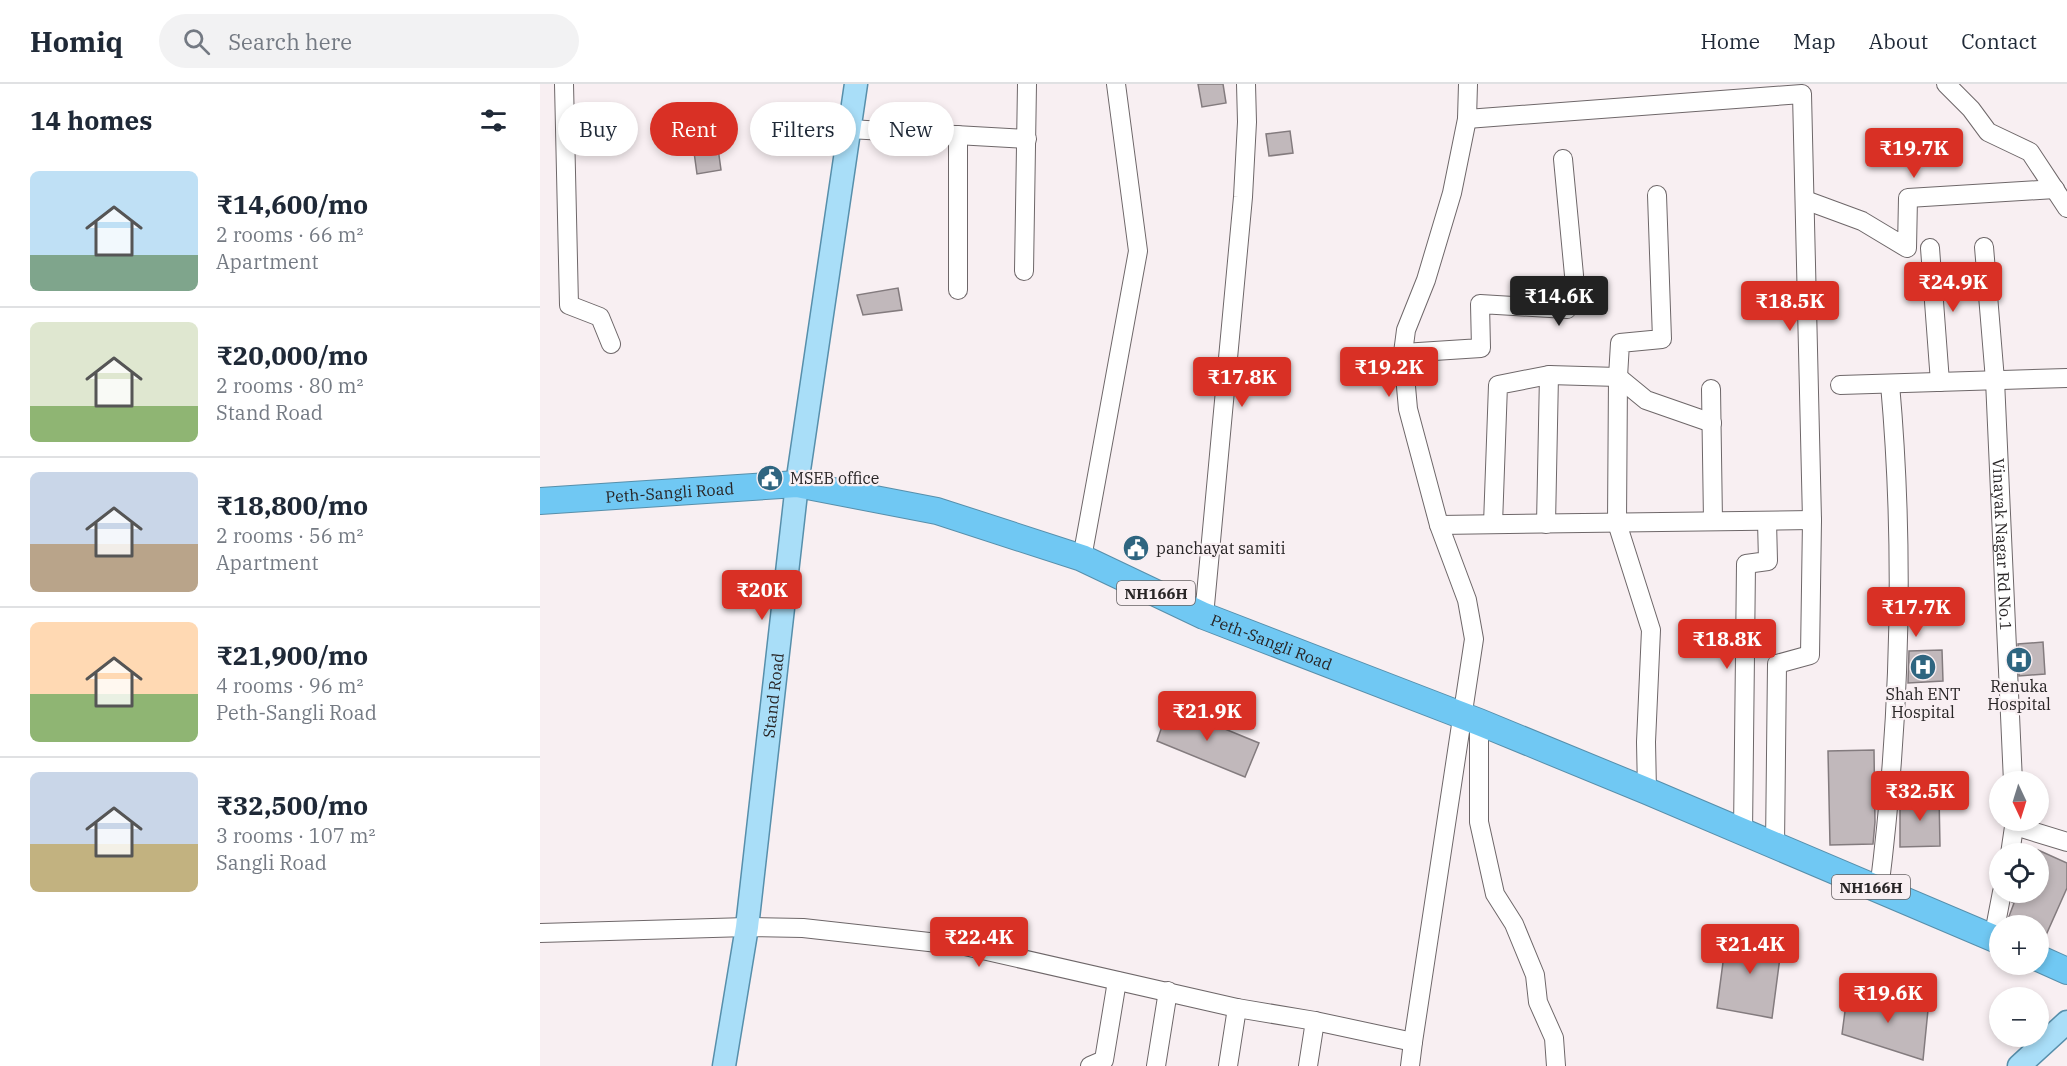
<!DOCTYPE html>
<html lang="en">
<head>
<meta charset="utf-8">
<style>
	:root { --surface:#fff; --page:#f2f2f3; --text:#1f2937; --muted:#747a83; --line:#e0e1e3; --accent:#d93025 }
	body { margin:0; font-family:"IBM Plex Serif",serif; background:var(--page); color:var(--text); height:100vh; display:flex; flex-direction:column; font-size:22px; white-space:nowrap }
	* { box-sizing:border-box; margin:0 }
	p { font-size:20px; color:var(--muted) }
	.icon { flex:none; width:33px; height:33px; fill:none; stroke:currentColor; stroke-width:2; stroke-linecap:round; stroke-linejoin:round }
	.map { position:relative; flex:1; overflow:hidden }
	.drawer { display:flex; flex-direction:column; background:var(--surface); width:540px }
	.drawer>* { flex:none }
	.guide { position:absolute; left:18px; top:18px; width:570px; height:54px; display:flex; gap:12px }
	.needle { width:39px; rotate:176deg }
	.fabs { position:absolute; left:1449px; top:687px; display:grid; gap:12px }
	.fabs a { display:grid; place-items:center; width:60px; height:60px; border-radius:50%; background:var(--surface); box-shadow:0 3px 9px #0003; font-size:30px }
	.price { position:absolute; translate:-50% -51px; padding:0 14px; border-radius:6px; background:var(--accent); color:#fff; font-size:20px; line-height:39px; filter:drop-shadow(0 2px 3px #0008) }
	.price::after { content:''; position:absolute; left:50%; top:36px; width:18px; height:14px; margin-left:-9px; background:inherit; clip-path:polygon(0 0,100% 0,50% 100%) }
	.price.active { background:#222; color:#fff }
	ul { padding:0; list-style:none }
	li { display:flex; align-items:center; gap:18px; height:150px; padding:0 30px }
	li+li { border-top:2px solid var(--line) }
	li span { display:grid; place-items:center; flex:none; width:168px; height:120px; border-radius:9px; color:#555 }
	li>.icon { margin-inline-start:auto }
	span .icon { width:72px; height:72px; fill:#fffc; stroke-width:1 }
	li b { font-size:26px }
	h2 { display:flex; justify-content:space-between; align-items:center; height:72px; padding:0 30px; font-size:26px }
	.tag { padding:0 21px; border-radius:27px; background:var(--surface); box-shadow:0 3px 9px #0003; font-size:21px; line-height:54px }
	.tag.active { background:var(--accent); color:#fff }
	header { display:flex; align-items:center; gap:36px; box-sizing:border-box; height:84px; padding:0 30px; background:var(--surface); border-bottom:2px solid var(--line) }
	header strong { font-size:28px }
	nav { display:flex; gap:33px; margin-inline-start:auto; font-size:21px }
	.search { width:420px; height:54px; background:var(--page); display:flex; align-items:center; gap:15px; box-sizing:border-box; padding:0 21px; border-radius:33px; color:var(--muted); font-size:22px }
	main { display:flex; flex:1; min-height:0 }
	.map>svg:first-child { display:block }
</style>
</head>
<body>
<header>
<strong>Homiq</strong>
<div class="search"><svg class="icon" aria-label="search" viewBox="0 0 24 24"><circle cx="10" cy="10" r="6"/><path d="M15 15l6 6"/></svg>Search here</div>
<nav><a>Home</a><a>Map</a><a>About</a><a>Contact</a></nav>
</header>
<main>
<section class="drawer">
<h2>14 homes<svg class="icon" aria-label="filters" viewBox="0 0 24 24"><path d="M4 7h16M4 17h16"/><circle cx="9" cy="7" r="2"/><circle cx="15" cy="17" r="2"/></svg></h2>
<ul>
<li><span style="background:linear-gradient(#bfe0f5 70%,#7fa58c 0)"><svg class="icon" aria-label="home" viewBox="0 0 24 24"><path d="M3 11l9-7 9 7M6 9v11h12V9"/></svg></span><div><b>₹14,600/mo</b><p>2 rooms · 66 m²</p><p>Apartment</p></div></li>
<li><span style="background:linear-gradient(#dfe7d0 70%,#8fb573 0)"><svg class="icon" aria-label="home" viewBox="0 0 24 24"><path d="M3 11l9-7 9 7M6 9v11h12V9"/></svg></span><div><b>₹20,000/mo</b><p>2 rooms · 80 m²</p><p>Stand Road</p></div></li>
<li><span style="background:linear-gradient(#c9d6e8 60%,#b9a48a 0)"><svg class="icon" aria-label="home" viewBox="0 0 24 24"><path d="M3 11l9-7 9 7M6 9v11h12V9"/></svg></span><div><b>₹18,800/mo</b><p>2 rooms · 56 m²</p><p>Apartment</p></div></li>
<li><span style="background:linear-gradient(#ffd9b3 60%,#8fb573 0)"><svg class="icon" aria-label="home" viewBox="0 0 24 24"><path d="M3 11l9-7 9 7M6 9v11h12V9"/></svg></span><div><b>₹21,900/mo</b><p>4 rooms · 96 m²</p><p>Peth-Sangli Road</p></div></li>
<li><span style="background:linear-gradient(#c9d6e8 60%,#c2b280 0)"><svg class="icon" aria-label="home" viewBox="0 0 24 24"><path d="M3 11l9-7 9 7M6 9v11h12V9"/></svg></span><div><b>₹32,500/mo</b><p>3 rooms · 107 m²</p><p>Sangli Road</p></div></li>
</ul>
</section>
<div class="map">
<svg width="1527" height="982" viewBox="0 0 1527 982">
	<rect width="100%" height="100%" fill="#f8eff2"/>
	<g fill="#c1b8bb" stroke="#837b7e" stroke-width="1.5">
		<polygon points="658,0 683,0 686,19 662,23"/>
		<polygon points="750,47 753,69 729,72 726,50"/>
		<polygon points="178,64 181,86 157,90 154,68"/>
		<polygon points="358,204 362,226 323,231 317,211"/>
		<polygon points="1503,558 1505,590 1479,592 1478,560"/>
		<polygon points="1402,566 1403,597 1368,599 1369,567"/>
		<polygon points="629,622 719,659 705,693 617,657"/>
		<polygon points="1334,666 1335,738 1333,760 1290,761 1288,667"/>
		<polygon points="1399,712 1400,762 1360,763 1360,713"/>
		<polygon points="1498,766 1527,779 1527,804 1502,860 1498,859 1498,842 1483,842 1468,835 1474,819 1472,818 1473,808 1498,808"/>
		<polygon points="1187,848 1242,858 1232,934 1177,924"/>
		<polygon points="1307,912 1345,916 1389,916 1383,976 1302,950"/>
	</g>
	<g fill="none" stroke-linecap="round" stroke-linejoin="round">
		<defs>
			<g id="minor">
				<polyline points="24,0 29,221 60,233 71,260"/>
				<polyline points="1406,0 1431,25 1448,48 1490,68 1527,124"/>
				<polyline points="927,35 1262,10 1272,436 1270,571 1237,580 1235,762"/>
				<polyline points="309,45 487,55"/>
				<polyline points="418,51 418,206"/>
				<polyline points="1265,116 1322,137 1367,164 1368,114 1515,105"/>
				<path id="s1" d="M1444,163L1455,296L1473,698"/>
				<polyline points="1390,164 1400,298"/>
				<polyline points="484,187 487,0"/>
				<polyline points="863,269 941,264 940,220 1027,225 1034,205 1034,191 1023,75"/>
				<polyline points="1300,301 1527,294"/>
				<polyline points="1171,305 1173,437"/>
				<polyline points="953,440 958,301 1009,291 1078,293 1106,316 1172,339"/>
				<polyline points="1006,440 1009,291"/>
				<polyline points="899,441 1272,436"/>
				<polyline points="542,474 598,167 576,0"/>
				<polyline points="664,532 703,113 707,38 706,0"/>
				<polyline points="939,638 939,738 955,810 974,840 995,891 998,918 1014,954 1016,982"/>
				<polyline points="1107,707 1106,658 1111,546 1077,439 1078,293 1080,259 1122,255 1117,111"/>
				<polyline points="1475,742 1527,758"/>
				<polyline points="1203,749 1206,480 1228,477 1227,437"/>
				<polyline points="1470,770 1475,736"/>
				<path d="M1339,806C1360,639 1365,468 1350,300"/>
				<polyline points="0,849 207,843 263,844 425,862 697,924 775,937 873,958"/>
				<polyline points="1453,855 1462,808"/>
				<polyline points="550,982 564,976 577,897"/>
				<polyline points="616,982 628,907"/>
				<polyline points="688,982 697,924"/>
				<polyline points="768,982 775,937"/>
				<polyline points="870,982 873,958 934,555 927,516 899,441 868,325 863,269 866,246 886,196 912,109 927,35 928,0"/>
			</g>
			<g id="major">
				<path id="s2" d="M184,982L207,843L257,400L316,0"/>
				<polyline points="1479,982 1527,938"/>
			</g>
			<g id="highway">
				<path id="s3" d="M0,417L257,400L397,427L542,474L664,532L939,638L1107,707L1460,857"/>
				<polyline points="1498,874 1527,887"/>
			</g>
		</defs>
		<use href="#minor" stroke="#6e6769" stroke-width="20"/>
		<use href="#major" stroke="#578fab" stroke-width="25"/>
		<use href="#highway" stroke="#578fab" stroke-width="28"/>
		<use href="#minor" stroke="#fff" stroke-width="18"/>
		<use href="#major" stroke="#a9def8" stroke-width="22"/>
		<use href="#highway" stroke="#70c8f3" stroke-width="26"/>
	</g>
	<defs>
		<symbol id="civic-disc" viewBox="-11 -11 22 22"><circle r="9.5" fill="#2e6580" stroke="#f8eff2"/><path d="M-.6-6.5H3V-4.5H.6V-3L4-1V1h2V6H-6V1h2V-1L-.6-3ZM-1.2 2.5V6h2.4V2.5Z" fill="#fff"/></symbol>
		<symbol id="hospital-disc" viewBox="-11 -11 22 22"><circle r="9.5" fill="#2e6580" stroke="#f8eff2"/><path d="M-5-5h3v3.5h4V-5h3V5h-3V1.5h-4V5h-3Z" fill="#fff"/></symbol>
	</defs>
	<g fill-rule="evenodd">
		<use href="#civic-disc" x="215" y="379" width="30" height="30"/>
		<use href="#civic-disc" x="581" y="449" width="30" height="30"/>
		<use href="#hospital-disc" x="1464" y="561" width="30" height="30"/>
		<use href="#hospital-disc" x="1368" y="568" width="30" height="30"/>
	</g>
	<g text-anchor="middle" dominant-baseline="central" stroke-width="4.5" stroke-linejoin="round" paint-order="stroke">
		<g fill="#f8eff2" stroke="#666263" stroke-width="1.5">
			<rect x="577" y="497" width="78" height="24" rx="4.5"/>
			<rect x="1292" y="791" width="78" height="24" rx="4.5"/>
		</g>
		<g font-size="15" font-weight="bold" fill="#282526">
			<text x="616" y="509">NH166H</text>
			<text x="1331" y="803">NH166H</text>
		</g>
		<g font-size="16" fill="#282526" stroke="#f8eff2" text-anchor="start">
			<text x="250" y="394">MSEB office</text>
			<text x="616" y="464">panchayat samiti</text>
			<text x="1479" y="602" text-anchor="middle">Renuka<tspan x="1479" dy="18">Hospital</tspan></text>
			<text x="1383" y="610" text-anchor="middle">Shah ENT<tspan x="1383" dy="18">Hospital</tspan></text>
		</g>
		<g font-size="16" fill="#282526" stroke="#f8eff2">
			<text stroke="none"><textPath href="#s3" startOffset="130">Peth-Sangli Road</textPath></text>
			<text stroke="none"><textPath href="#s1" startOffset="298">Vinayak Nagar Rd No.1</textPath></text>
			<text stroke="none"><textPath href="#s3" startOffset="760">Peth-Sangli Road</textPath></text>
			<text stroke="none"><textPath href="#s2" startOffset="374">Stand Road</textPath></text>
		</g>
	</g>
</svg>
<div class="fabs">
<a><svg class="needle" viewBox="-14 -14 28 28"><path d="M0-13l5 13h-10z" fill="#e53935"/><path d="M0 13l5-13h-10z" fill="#747a83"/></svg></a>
<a><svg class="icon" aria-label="locate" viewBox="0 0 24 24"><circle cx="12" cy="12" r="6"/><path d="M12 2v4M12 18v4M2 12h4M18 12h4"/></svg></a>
<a>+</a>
<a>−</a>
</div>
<b class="price" style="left:1374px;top:95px">₹19.7K</b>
<b class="price" style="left:1413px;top:229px">₹24.9K</b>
<b class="price active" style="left:1019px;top:243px">₹14.6K</b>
<b class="price" style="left:1250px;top:248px">₹18.5K</b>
<b class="price" style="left:849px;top:314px">₹19.2K</b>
<b class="price" style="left:702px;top:324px">₹17.8K</b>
<b class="price" style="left:222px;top:537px">₹20K</b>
<b class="price" style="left:1376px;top:554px">₹17.7K</b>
<b class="price" style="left:1187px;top:586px">₹18.8K</b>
<b class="price" style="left:667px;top:658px">₹21.9K</b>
<b class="price" style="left:1380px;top:738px">₹32.5K</b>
<b class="price" style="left:439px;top:884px">₹22.4K</b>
<b class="price" style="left:1210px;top:891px">₹21.4K</b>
<b class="price" style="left:1348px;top:940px">₹19.6K</b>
<div class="guide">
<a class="tag">Buy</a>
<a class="tag active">Rent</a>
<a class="tag">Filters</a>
<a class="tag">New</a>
</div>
</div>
</main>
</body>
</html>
